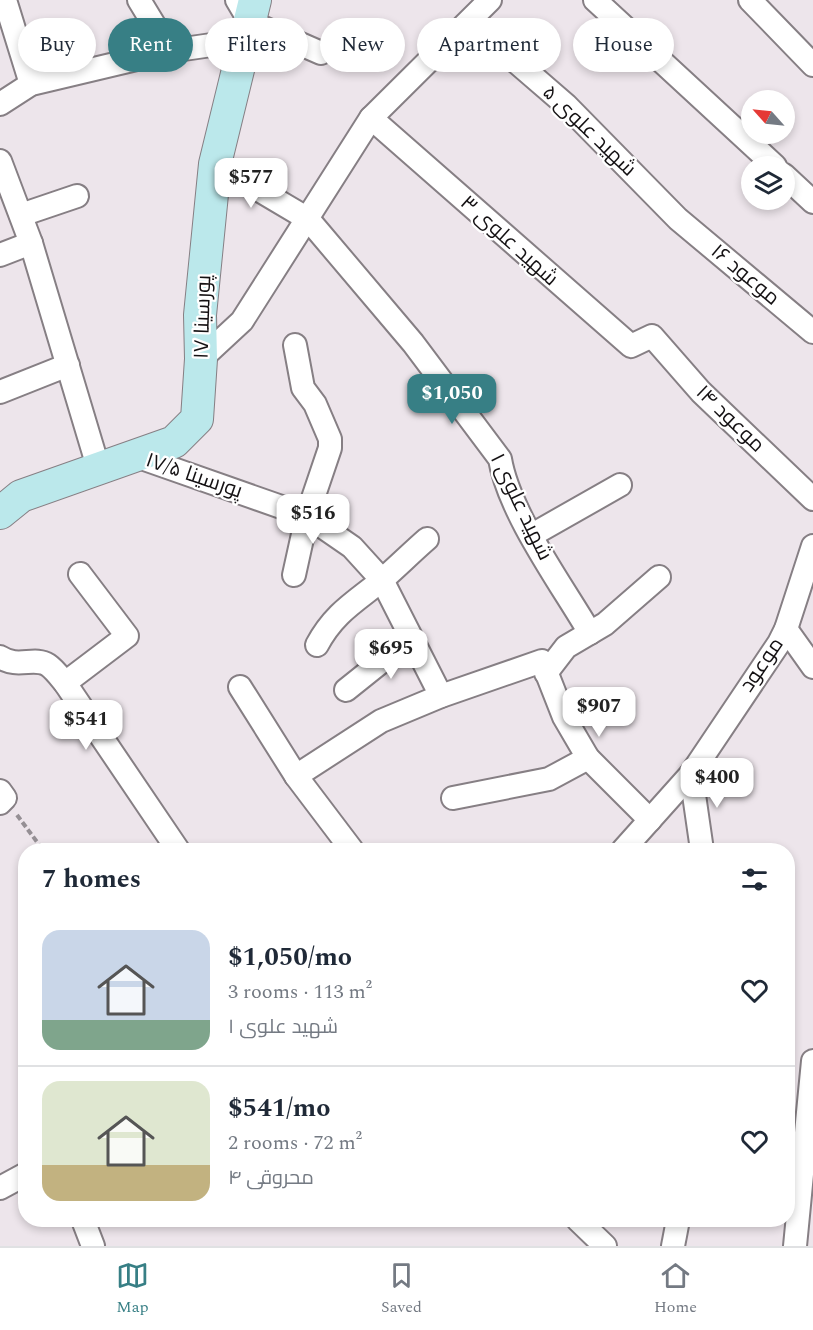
<!DOCTYPE html>
<html lang="en">
<head>
<meta charset="utf-8">
<style>
	:root { --surface:#fff; --page:#f6f6f7; --text:#1f2937; --muted:#747a83; --line:#e0e1e3; --accent:#377f85 }
	body { margin:0; font-family:Spectral,Cairo,serif; background:var(--page); color:var(--text); height:100vh; display:flex; flex-direction:column; font-size:22px; white-space:nowrap }
	* { box-sizing:border-box; margin:0 }
	p { font-size:20px; color:var(--muted) }
	.icon { flex:none; width:33px; height:33px; fill:none; stroke:currentColor; stroke-width:2; stroke-linecap:round; stroke-linejoin:round }
	.map { position:relative; flex:1; overflow:hidden }
	.details { position:absolute; left:18px; top:843px; width:777px; height:384px; display:flex; flex-direction:column; background:var(--surface); border-radius:24px; box-shadow:0 3px 9px #0003 }
	.details>* { flex:none }
	.top-card { position:absolute; left:18px; top:18px; width:777px; height:54px; display:flex; gap:12px }
	.needle { width:39px; rotate:297deg }
	.tools { position:absolute; left:741px; top:90px; display:grid; gap:12px }
	.tools a { display:grid; place-items:center; width:54px; height:54px; border-radius:50%; background:var(--surface); box-shadow:0 3px 9px #0003; font-size:30px }
	.price { position:absolute; translate:-50% -51px; padding:0 14px; border-radius:12px; background:#fff; color:#222; font-size:20px; line-height:39px; filter:drop-shadow(0 2px 3px #0008) }
	.price::after { content:''; position:absolute; left:50%; top:36px; width:18px; height:14px; margin-left:-9px; background:inherit; clip-path:polygon(0 0,100% 0,50% 100%) }
	.price.on { background:var(--accent); color:#fff }
	ul { padding:0; list-style:none }
	li { display:flex; align-items:center; gap:18px; height:150px; padding:0 24px }
	li+li { border-top:2px solid var(--line) }
	li span { display:grid; place-items:center; flex:none; width:168px; height:120px; border-radius:18px; color:#555 }
	li>.icon { margin-inline-start:auto }
	span .icon { width:72px; height:72px; fill:#fffc; stroke-width:1 }
	li b { font-size:26px }
	h2 { display:flex; justify-content:space-between; align-items:center; height:72px; padding:0 24px; font-size:26px }
	.chip { padding:0 21px; border-radius:27px; background:var(--surface); box-shadow:0 3px 9px #0003; font-size:21px; line-height:54px }
	.chip.on { background:var(--accent); color:#fff }
	.tab-bar { display:flex; justify-content:space-around; align-items:center; height:84px; border-top:2px solid var(--line); background:var(--surface); font-size:16px; color:var(--muted) }
	.tab-bar a { display:grid; justify-items:center; gap:3px }
	.tab-bar .on { color:var(--accent) }
	.map>svg:first-child { display:block }
</style>
</head>
<body>
<div class="map">
<svg width="813" height="1246" viewBox="0 0 813 1246">
	<rect width="100%" height="100%" fill="#ede5eb"/>
	<g fill="none" stroke-linecap="round" stroke-linejoin="round">
		<defs>
			<g id="street">
				<polyline points="5,0 31,84"/>
				<polyline points="139,0 170,51"/>
				<polyline points="237,0 250,22 321,53"/>
				<polyline points="595,0 775,166"/>
				<polyline points="750,0 813,65"/>
				<polyline points="470,22 566,105 678,219 813,332"/>
				<polyline points="0,104 31,84 170,51 246,40"/>
				<polyline points="371,118 631,346 652,336 701,392 813,499"/>
				<polyline points="0,161 31,243 99,470"/>
				<path d="M215,164L308,219L413,343L500,459C509,513 562,585 590,633"/>
				<polyline points="784,175 813,202"/>
				<polyline points="21,215 77,196"/>
				<polyline points="0,255 31,243"/>
				<polyline points="201,359 242,321 371,118 490,0"/>
				<polyline points="0,392 68,365"/>
				<polyline points="136,456 307,516 352,547 382,580 441,696"/>
				<polyline points="532,535 620,485"/>
				<polyline points="294,575 307,516 330,448 330,439 315,404 303,388 295,345"/>
				<polyline points="786,629 813,667"/>
				<path d="M317,645C334,613 355,602 382,580C397,567 412,552 427,539"/>
				<path d="M0,657C18,669 34,656 48,665C54,669 60,677 65,683L178,850"/>
				<polyline points="546,673 566,647 605,624 659,577"/>
				<polyline points="65,683 127,636 80,574"/>
				<polyline points="240,687 296,776 352,850"/>
				<polyline points="346,690 411,638"/>
				<polyline points="691,774 702,850"/>
				<polyline points="296,776 381,721 441,696 542,661 564,717 588,758 650,820"/>
				<polyline points="0,791 5,798 0,803"/>
				<polyline points="453,798 549,779 588,758"/>
				<polyline points="623,850 691,774 779,643 786,629 813,546"/>
				<polyline points="0,1188 26,1174"/>
				<polyline points="83,1220 93,1246"/>
				<polyline points="578,1220 605,1246"/>
				<polyline points="673,1246 678,1220"/>
				<polyline points="795,1246 813,1061"/>
			</g>
			<polyline id="secondary" points="0,513 21,496 174,442 197,419 201,359 200,315 215,164 255,0"/>
		</defs>
		<use href="#street" stroke="#867f84" stroke-width="26"/>
		<use href="#secondary" stroke="#867f84" stroke-width="34"/>
		<polyline stroke="#958f94" stroke-width="4" stroke-dasharray="6 3" stroke-linecap="butt" points="17,815 43,850"/>
		<use href="#street" stroke="#fff" stroke-width="22"/>
		<use href="#secondary" stroke="#bbe8eb" stroke-width="32"/>
	</g>
	<g text-anchor="middle" dominant-baseline="central" stroke-width="4.5" stroke-linejoin="round" paint-order="stroke">
		<g font-size="21" fill="#141113" stroke="#fff">
			<text transform="translate(589 131) rotate(44)">شهید علوی ۵</text>
			<text transform="translate(509 241) rotate(42)">شهید علوی ۳</text>
			<text transform="translate(745 275) rotate(40)">موعود ۱۶</text>
			<text transform="translate(203 317) rotate(-88)">پورسینا ۱۷</text>
			<text transform="translate(730 419) rotate(44)">موعود ۱۴</text>
			<text transform="translate(194 476) rotate(19)">پورسینا ۱۷/۵</text>
			<text transform="translate(521 507) rotate(64)">شهید علوی ۱</text>
			<text transform="translate(762 665) rotate(-56)">موعود</text>
		</g>
	</g>
</svg>
<div class="tools">
<a><svg class="needle" viewBox="-14 -14 28 28"><path d="M0-13l5 13h-10z" fill="#e53935"/><path d="M0 13l5-13h-10z" fill="#747a83"/></svg></a>
<a><svg class="icon" aria-label="layers" viewBox="0 0 24 24"><path d="M12 4l9 5-9 5-9-5zM3 14l9 5 9-5"/></svg></a>
</div>
<b class="price" style="left:251px;top:209px">$577</b>
<b class="price on" style="left:452px;top:425px">$1,050</b>
<b class="price" style="left:313px;top:545px">$516</b>
<b class="price" style="left:391px;top:680px">$695</b>
<b class="price" style="left:599px;top:738px">$907</b>
<b class="price" style="left:86px;top:751px">$541</b>
<b class="price" style="left:717px;top:809px">$400</b>
<div class="top-card">
<a class="chip">Buy</a>
<a class="chip on">Rent</a>
<a class="chip">Filters</a>
<a class="chip">New</a>
<a class="chip">Apartment</a>
<a class="chip">House</a>
</div>
<section class="details">
<h2>7 homes<svg class="icon" aria-label="filters" viewBox="0 0 24 24"><path d="M4 7h16M4 17h16"/><circle cx="9" cy="7" r="2"/><circle cx="15" cy="17" r="2"/></svg></h2>
<ul>
<li><span style="background:linear-gradient(#c9d6e8 75%,#7fa58c 0)"><svg class="icon" aria-label="home" viewBox="0 0 24 24"><path d="M3 11l9-7 9 7M6 9v11h12V9"/></svg></span><div><b>$1,050/mo</b><p>3 rooms · 113 m²</p><p>شهید علوی ۱</p></div><svg class="icon" aria-label="heart" viewBox="0 0 24 24"><path d="M12 20l-8-8c-3-5 5-10 8-4 3-6 11-1 8 4z"/></svg></li>
<li><span style="background:linear-gradient(#dfe7d0 70%,#c2b280 0)"><svg class="icon" aria-label="home" viewBox="0 0 24 24"><path d="M3 11l9-7 9 7M6 9v11h12V9"/></svg></span><div><b>$541/mo</b><p>2 rooms · 72 m²</p><p>محروقی ۴</p></div><svg class="icon" aria-label="heart" viewBox="0 0 24 24"><path d="M12 20l-8-8c-3-5 5-10 8-4 3-6 11-1 8 4z"/></svg></li>
</ul>
</section>
</div>
<nav class="tab-bar">
<a class="on"><svg class="icon" aria-label="map" viewBox="0 0 24 24"><path d="M3 6l6-2 6 2 6-2v14l-6 2-6-2-6 2zM9 4v14M15 6v14"/></svg>Map</a>
<a><svg class="icon" aria-label="saved" viewBox="0 0 24 24"><path d="M7 4h10v16l-5-4-5 4z"/></svg>Saved</a>
<a><svg class="icon" aria-label="home" viewBox="0 0 24 24"><path d="M3 11l9-7 9 7M6 9v11h12V9"/></svg>Home</a>
</nav>
</body>
</html>
